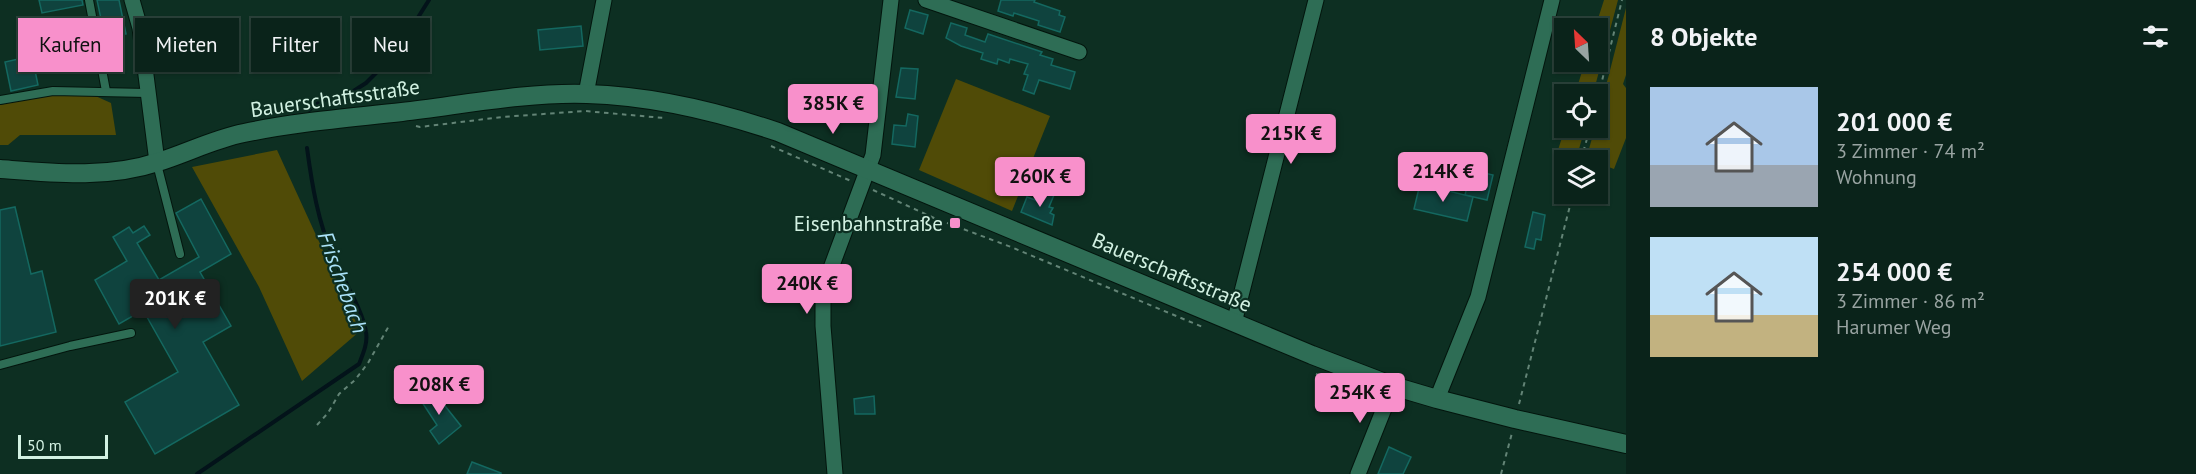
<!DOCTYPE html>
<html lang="de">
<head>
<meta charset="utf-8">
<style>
	:root { --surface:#0a231a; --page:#132b23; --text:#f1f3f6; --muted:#99a4a2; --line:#2a4039; --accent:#f890cb }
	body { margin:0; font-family:"PT Sans",sans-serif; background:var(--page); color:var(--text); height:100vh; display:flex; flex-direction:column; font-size:22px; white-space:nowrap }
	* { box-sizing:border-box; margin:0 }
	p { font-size:20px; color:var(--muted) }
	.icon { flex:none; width:33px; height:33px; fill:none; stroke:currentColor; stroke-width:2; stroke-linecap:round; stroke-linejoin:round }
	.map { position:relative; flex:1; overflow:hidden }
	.sheet { display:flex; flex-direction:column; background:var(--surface); width:570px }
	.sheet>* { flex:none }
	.guide { position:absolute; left:18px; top:18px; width:570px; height:54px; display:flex; gap:12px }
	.needle { width:39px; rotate:335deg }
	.controls { position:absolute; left:1554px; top:18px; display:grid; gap:12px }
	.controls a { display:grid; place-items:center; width:54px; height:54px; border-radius:0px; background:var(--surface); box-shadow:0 2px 4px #0004,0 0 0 2px var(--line); font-size:30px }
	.scale { position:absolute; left:18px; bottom:15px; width:90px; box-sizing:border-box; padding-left:6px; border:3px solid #d2f1e2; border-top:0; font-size:16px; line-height:21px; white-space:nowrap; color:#d2f1e2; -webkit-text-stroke:4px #0d2f22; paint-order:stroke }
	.price { position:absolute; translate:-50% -51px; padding:0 14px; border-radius:6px; background:var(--accent); color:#111; font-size:20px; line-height:39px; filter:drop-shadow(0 2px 3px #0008) }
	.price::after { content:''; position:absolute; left:50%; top:36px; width:18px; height:14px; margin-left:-9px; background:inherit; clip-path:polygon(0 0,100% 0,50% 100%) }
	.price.active { background:#222; color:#fff }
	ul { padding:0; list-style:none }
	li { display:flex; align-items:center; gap:18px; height:150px; padding:0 24px }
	li span { display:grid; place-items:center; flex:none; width:168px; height:120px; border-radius:0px; color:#555 }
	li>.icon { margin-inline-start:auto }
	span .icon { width:72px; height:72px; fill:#fffc; stroke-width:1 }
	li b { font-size:26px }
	h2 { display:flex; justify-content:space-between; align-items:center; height:72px; padding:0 24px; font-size:26px }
	.pill { padding:0 21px; border-radius:0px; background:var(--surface); box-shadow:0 2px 4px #0004,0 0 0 2px var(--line); font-size:21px; line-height:54px }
	.pill.active { background:var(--accent); color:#111 }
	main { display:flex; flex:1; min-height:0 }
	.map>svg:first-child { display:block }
</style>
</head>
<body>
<main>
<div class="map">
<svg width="1626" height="474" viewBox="0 0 1626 474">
	<rect width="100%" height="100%" fill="#0d2f22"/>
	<g fill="#504b07">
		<polygon points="1604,0 1618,0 1593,94 1575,94 1585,62 1598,62 1598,28 1595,28"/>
		<polygon points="1626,8 1626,75 1623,84 1626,88 1626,138 1614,169 1598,163 1598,160 1586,159 1595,128 1598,128 1598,117"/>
		<polygon points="956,79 1050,116 1012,211 919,170"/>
		<polygon points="49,93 91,94 111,103 116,135 20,135 8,145 0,145 0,105"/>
		<polygon points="1565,128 1585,128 1577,156 1558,150"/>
		<polygon points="277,150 360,331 302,381 259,287 192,167"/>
	</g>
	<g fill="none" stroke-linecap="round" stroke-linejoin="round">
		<g stroke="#03131a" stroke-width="4">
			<polyline points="309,110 321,101 352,92 366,83 395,54 429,0"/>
			<path d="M197,474L359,364C363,354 368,343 366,332C363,311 342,277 333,256C318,222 312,185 307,148"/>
		</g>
	</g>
	<g fill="#0f433e" stroke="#146860" stroke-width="1.5">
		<polygon points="39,0 82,0 83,5 42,13"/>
		<polygon points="97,0 119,0 126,34 105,38"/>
		<polygon points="1001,0 1035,0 1034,2 1060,11 1059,15 1065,17 1060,32 1038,25 1039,21 1014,13 1013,16 998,11"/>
		<polygon points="910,10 928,15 923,34 905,28"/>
		<polygon points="951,23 967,28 965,35 985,42 988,34 1042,52 1040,55 1053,59 1051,65 1075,72 1070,89 1039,80 1034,94 1023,90 1028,75 1024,74 1028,64 1010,59 1009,63 998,59 997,64 981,59 983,53 961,46 946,38"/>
		<polygon points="581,26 583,46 540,50 538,30"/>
		<polygon points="32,56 38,85 11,91 5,62"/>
		<polygon points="901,68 918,69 915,99 896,97"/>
		<polygon points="908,114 918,116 915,147 892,144 894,125 906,126"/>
		<polygon points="1471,170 1493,175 1487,200 1465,195"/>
		<polygon points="1420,184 1473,197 1467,221 1414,209"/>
		<polygon points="1043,190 1054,195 1049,207 1053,208 1050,213 1054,215 1052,225 1021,212 1027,197 1038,201"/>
		<polygon points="201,199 231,254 200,272 231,326 203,342 239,405 155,454 125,402 178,372 143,310 119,324 95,280 127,261 113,237 129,227 133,233 144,226 150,235 137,243 159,280 199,257 176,213"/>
		<polygon points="15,207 31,274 42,271 56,332 0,346 0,210"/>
		<polygon points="1533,212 1545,215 1541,240 1536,239 1534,249 1525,247"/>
		<polygon points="430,387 461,426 439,444 430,431 437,425 418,396"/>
		<polygon points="874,396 875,414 855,414 854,399"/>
		<polygon points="1389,447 1411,457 1403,474 1378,474"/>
		<polygon points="472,462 501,473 501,474 467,474"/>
	</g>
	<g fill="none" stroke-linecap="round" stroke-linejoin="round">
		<defs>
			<g id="lane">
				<polyline points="89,0 106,91"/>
				<polyline points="0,100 53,91 147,93"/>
				<polyline points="157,164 180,254"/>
				<polyline points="0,365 70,346 131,333"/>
			</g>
			<g id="street">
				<polyline points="132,0 140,28 157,162"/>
				<polyline points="926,0 1079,52"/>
				<polyline points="586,94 604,0"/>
				<polyline points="1234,323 1316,0"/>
				<polyline points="1437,399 1478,297 1552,0"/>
				<polyline points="835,474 823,326 823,301 828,276 873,155 891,0"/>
				<polyline points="1358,474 1393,386"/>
			</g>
			<path id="secondary" d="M0,169C52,173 107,179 158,162C187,153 214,139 244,133C296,122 349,118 402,112C462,105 526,92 587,94C653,96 716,111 778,132L1312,355L1393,386L1437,399L1515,419L1626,444"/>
		</defs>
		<use href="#lane" stroke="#03150d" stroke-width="10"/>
		<use href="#street" stroke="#03150d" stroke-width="17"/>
		<use href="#secondary" stroke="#03150d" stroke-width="20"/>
		<g stroke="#638476" stroke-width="2" stroke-dasharray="4.5 4.5" stroke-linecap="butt">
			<polyline points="1598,97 1622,0"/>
			<polyline points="416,126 420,127 502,117 585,111 664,118"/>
			<polyline points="771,146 851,181"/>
			<polyline points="1581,160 1590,128"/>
			<polyline points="873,190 934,218 1011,247 1205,328"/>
			<polyline points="1316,374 1330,379"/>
			<polyline points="1519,404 1573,194"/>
			<polyline points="317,425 328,413 339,394 355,380 368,363 390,324"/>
			<polyline points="1501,474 1512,433"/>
		</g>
		<use href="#lane" stroke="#2e6d55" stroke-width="8"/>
		<use href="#street" stroke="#2e6d55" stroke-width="15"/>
		<use href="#secondary" stroke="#2e6d55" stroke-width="18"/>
	</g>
	<rect fill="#f890cb" stroke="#0d2f22" stroke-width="2" x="949" y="217" width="12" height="12" rx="3"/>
	<g text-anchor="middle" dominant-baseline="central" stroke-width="4.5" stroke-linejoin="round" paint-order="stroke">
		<g font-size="21" fill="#d2f1e2" stroke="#0d2f22">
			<text transform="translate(335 98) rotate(-8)">Bauerschaftsstraße</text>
			<text transform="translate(1172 272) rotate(23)">Bauerschaftsstraße</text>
		</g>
		<g font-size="21" fill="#d2f1e2" stroke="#0d2f22" text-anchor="end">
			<text x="943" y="223">Eisenbahnstraße</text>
		</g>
		<g font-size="22" font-style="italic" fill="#abe3fa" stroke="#0d2f22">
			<text transform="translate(343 282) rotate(70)">Frischebach</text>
		</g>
	</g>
</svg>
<div class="controls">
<a><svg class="needle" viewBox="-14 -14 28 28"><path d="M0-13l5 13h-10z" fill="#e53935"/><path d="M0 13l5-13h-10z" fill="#99a4a2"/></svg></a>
<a><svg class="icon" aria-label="locate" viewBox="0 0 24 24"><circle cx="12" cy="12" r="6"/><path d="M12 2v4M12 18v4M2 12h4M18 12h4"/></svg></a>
<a><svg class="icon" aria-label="layers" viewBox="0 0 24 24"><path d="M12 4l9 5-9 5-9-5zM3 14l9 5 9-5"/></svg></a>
</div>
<div class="scale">50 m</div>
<b class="price" style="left:833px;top:135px">385K €</b>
<b class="price" style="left:1291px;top:165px">215K €</b>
<b class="price" style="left:1443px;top:203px">214K €</b>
<b class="price" style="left:1040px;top:208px">260K €</b>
<b class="price" style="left:807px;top:315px">240K €</b>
<b class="price active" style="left:175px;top:330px">201K €</b>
<b class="price" style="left:439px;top:416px">208K €</b>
<b class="price" style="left:1360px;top:424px">254K €</b>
<div class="guide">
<a class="pill active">Kaufen</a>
<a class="pill">Mieten</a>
<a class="pill">Filter</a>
<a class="pill">Neu</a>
</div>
</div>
<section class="sheet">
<h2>8 Objekte<svg class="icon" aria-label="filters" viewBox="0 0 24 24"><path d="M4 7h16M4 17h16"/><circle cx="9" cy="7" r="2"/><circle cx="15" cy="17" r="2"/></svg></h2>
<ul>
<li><span style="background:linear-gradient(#a9c7e8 65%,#9aa5b1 0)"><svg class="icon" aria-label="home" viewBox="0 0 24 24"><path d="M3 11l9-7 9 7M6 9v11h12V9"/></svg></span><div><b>201 000 €</b><p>3 Zimmer · 74 m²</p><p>Wohnung</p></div></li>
<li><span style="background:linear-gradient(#bfe0f5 65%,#c2b280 0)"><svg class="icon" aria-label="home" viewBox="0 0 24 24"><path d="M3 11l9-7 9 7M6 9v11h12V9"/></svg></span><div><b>254 000 €</b><p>3 Zimmer · 86 m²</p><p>Harumer Weg</p></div></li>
</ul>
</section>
</main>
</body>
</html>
